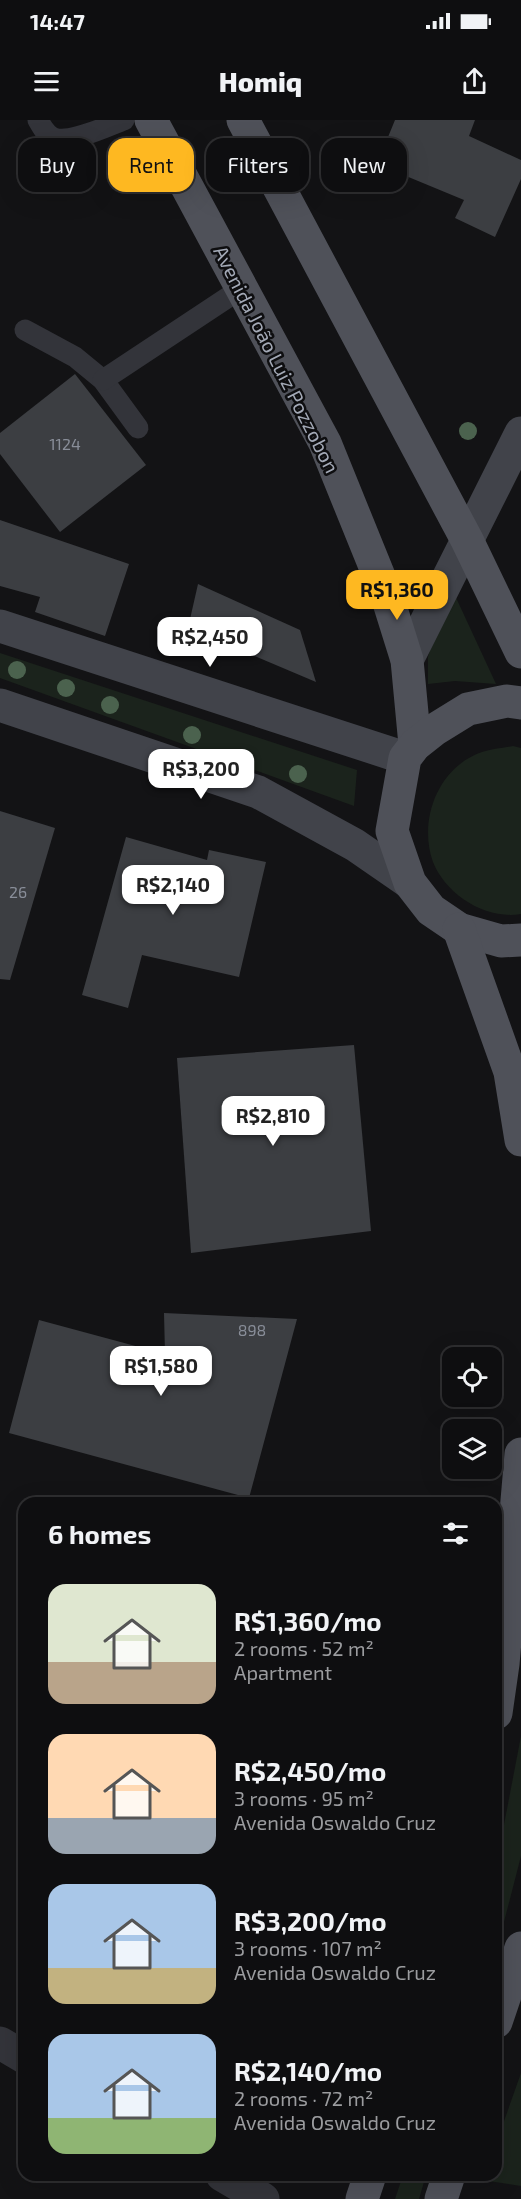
<!DOCTYPE html>
<html lang="en">
<head>
<meta charset="utf-8">
<style>
	:root { --surface:#0e0e10; --page:#171719; --text:#f1f3f6; --muted:#9b9c9f; --line:#2e2e30; --accent:#feb821 }
	body { margin:0; font-family:"Exo 2",sans-serif; background:var(--page); color:var(--text); height:100vh; display:flex; flex-direction:column; font-size:22px; white-space:nowrap }
	* { box-sizing:border-box; margin:0 }
	p { font-size:20px; color:var(--muted) }
	.icon { flex:none; width:33px; height:33px; fill:none; stroke:currentColor; stroke-width:2; stroke-linecap:round; stroke-linejoin:round }
	.map { position:relative; flex:1; overflow:hidden }
	.drawer { position:absolute; left:18px; top:1377px; width:484px; height:684px; display:flex; flex-direction:column; background:var(--surface); border-radius:18px; box-shadow:0 6px 24px #0002,0 0 0 2px var(--line) }
	.drawer>* { flex:none }
	.top-card { position:absolute; left:18px; top:18px; width:486px; height:54px; display:flex; gap:12px }
	.buttons { position:absolute; left:442px; top:1227px; display:grid; gap:12px }
	.buttons a { display:grid; place-items:center; width:60px; height:60px; border-radius:12px; background:var(--surface); box-shadow:0 6px 24px #0002,0 0 0 2px var(--line); font-size:30px }
	.price { position:absolute; translate:-50% -51px; padding:0 14px; border-radius:12px; background:#fff; color:#222; font-size:20px; line-height:39px; filter:drop-shadow(0 2px 3px #0008) }
	.price::after { content:''; position:absolute; left:50%; top:36px; width:18px; height:14px; margin-left:-9px; background:inherit; clip-path:polygon(0 0,100% 0,50% 100%) }
	.price.selected { background:var(--accent); color:#111 }
	ul { padding:0; list-style:none }
	li { display:flex; align-items:center; gap:18px; height:150px; padding:0 30px }
	li span { display:grid; place-items:center; flex:none; width:168px; height:120px; border-radius:18px; color:#555 }
	li>.icon { margin-inline-start:auto }
	span .icon { width:72px; height:72px; fill:#fffc; stroke-width:1 }
	li b { font-size:26px }
	h2 { display:flex; justify-content:space-between; align-items:center; height:72px; padding:0 30px; font-size:26px }
	.pill { padding:0 21px; border-radius:18px; background:var(--surface); box-shadow:0 6px 24px #0002,0 0 0 2px var(--line); font-size:21px; line-height:54px }
	.pill.selected { background:var(--accent); color:#111 }
	.status { display:flex; justify-content:space-between; align-items:center; height:42px; padding:0 30px; background:var(--surface); direction:ltr }
	.status svg { height:16px; fill:currentColor }
	header { display:flex; justify-content:space-between; align-items:center; height:78px; padding:0 30px; background:var(--surface); font-size:27px; font-weight:800 }
	.map>svg:first-child { display:block }
</style>
</head>
<body>
<div class="status"><b>14:47</b><svg viewBox="0 0 49 12"><path d="M0 12V9h3v3zM5 12V6h3v6zM10 12V3h3v9zM15 12V0h3v12zM26 1h20v11H26zM47 4h2v5h-2z"/></svg></div>
<header><svg class="icon" aria-label="menu" viewBox="0 0 24 24"><path d="M4 6h16M4 12h16M4 18h16"/></svg>Homiq<svg class="icon" aria-label="share" viewBox="0 0 24 24"><path d="M12 15V3M7 8l5-5 5 5M5 13v7h14v-7"/></svg></header>
<div class="map">
<svg width="521" height="2079" viewBox="0 0 521 2079">
	<rect width="100%" height="100%" fill="#131315"/>
	<g fill="#1b231c">
		<polygon points="452,469 496,564 455,561 428,564 428,537 437,505"/>
		<polygon points="0,533 357,650 354,686 0,558"/>
		<path d="M513,626L521,628V794C486,800 446,775 433,742C418,700 438,647 482,632C491,629 503,628 513,626Z"/>
		<polygon points="521,1616 521,1736 497,1829 497,1741"/>
		<polygon points="521,1953 521,2066 482,2060 484,2055 496,2055 497,2021"/>
		<polygon points="403,2055 426,2055 419,2079 395,2079"/>
	</g>
	<g fill="#3c3e42">
		<polygon points="395,0 475,0 469,16 521,40 521,59 495,117 455,98 464,80 377,44"/>
		<polygon points="75,254 146,345 60,412 0,334 0,313"/>
		<polygon points="0,400 129,444 105,516 35,492 40,477 0,466"/>
		<polygon points="198,464 300,510 316,562 188,508"/>
		<polygon points="0,691 55,708 10,860 0,859"/>
		<polygon points="126,717 207,740 209,730 266,742 239,857 142,835 128,888 82,875"/>
		<polygon points="354,925 371,1111 191,1133 177,938"/>
		<polygon points="164,1193 297,1199 249,1378 9,1313 39,1200 165,1234"/>
	</g>
	<g fill="none" stroke-linecap="round" stroke-linejoin="round">
		<g stroke="#33343a" stroke-width="21">
			<path d="M38,0C42,7 46,15 54,18C70,24 108,6 124,0"/>
			<polyline points="25,210 75,237 103,260 138,308"/>
			<polyline points="103,260 242,168"/>
		</g>
		<g stroke="#33343a" stroke-width="33">
			<polyline points="0,1923 24,1937"/>
			<polyline points="222,2055 263,2079"/>
		</g>
		<g stroke="#41434a" stroke-width="33">
			<polyline points="0,506 405,638"/>
			<polyline points="407,540 521,313"/>
			<polyline points="0,585 258,672 355,725 410,763"/>
		</g>
		<g stroke="#4f5159" stroke-width="33">
			<polyline points="151,0 325,323 387,476 407,540 415,625"/>
			<polyline points="243,0 467,420 521,532"/>
			<polyline points="521,583 507,581 468,589 434,610 415,625 405,638 392,711 410,763 431,790 459,809 501,821 521,820"/>
			<polyline points="459,809 510,952 521,1020"/>
			<polyline points="496,1593 503,1544 521,1334"/>
			<polyline points="496,1902 521,1828"/>
			<polyline points="362,2079 370,2055"/>
			<polyline points="441,2079 449,2055"/>
		</g>
	</g>
	<g fill="#4b624e">
		<circle cx="468" cy="311" r="9"/>
		<circle cx="17" cy="550" r="9"/>
		<circle cx="66" cy="568" r="9"/>
		<circle cx="110" cy="585" r="9"/>
		<circle cx="192" cy="615" r="9"/>
		<circle cx="298" cy="654" r="9"/>
	</g>
	<g text-anchor="middle" dominant-baseline="central" stroke-width="5" stroke-linejoin="round" paint-order="stroke">
		<g font-size="16" fill="#898e99">
			<text x="65" y="323">1124</text>
			<text x="18" y="771">26</text>
			<text x="252" y="1209">898</text>
		</g>
		<g font-size="20" fill="#a3a9b6" stroke="#0e0e10">
			<text transform="translate(277 239) rotate(63)">Avenida João Luiz Pozzobon</text>
		</g>
	</g>
</svg>
<div class="buttons">
<a><svg class="icon" aria-label="locate" viewBox="0 0 24 24"><circle cx="12" cy="12" r="6"/><path d="M12 2v4M12 18v4M2 12h4M18 12h4"/></svg></a>
<a><svg class="icon" aria-label="layers" viewBox="0 0 24 24"><path d="M12 4l9 5-9 5-9-5zM3 14l9 5 9-5"/></svg></a>
</div>
<b class="price selected" style="left:397px;top:501px">R$1,360</b>
<b class="price" style="left:210px;top:548px">R$2,450</b>
<b class="price" style="left:201px;top:680px">R$3,200</b>
<b class="price" style="left:173px;top:796px">R$2,140</b>
<b class="price" style="left:273px;top:1027px">R$2,810</b>
<b class="price" style="left:161px;top:1277px">R$1,580</b>
<div class="top-card">
<a class="pill">Buy</a>
<a class="pill selected">Rent</a>
<a class="pill">Filters</a>
<a class="pill">New</a>
</div>
<section class="drawer">
<h2>6 homes<svg class="icon" aria-label="filters" viewBox="0 0 24 24"><path d="M4 7h16M4 17h16"/><circle cx="9" cy="7" r="2"/><circle cx="15" cy="17" r="2"/></svg></h2>
<ul>
<li><span style="background:linear-gradient(#dfe7d0 65%,#b9a48a 0)"><svg class="icon" aria-label="home" viewBox="0 0 24 24"><path d="M3 11l9-7 9 7M6 9v11h12V9"/></svg></span><div><b>R$1,360/mo</b><p>2 rooms · 52 m²</p><p>Apartment</p></div></li>
<li><span style="background:linear-gradient(#ffd9b3 70%,#9aa5b1 0)"><svg class="icon" aria-label="home" viewBox="0 0 24 24"><path d="M3 11l9-7 9 7M6 9v11h12V9"/></svg></span><div><b>R$2,450/mo</b><p>3 rooms · 95 m²</p><p>Avenida Oswaldo Cruz</p></div></li>
<li><span style="background:linear-gradient(#a9c7e8 70%,#c2b280 0)"><svg class="icon" aria-label="home" viewBox="0 0 24 24"><path d="M3 11l9-7 9 7M6 9v11h12V9"/></svg></span><div><b>R$3,200/mo</b><p>3 rooms · 107 m²</p><p>Avenida Oswaldo Cruz</p></div></li>
<li><span style="background:linear-gradient(#a9c7e8 70%,#8fb573 0)"><svg class="icon" aria-label="home" viewBox="0 0 24 24"><path d="M3 11l9-7 9 7M6 9v11h12V9"/></svg></span><div><b>R$2,140/mo</b><p>2 rooms · 72 m²</p><p>Avenida Oswaldo Cruz</p></div></li>
</ul>
</section>
</div>
</body>
</html>
